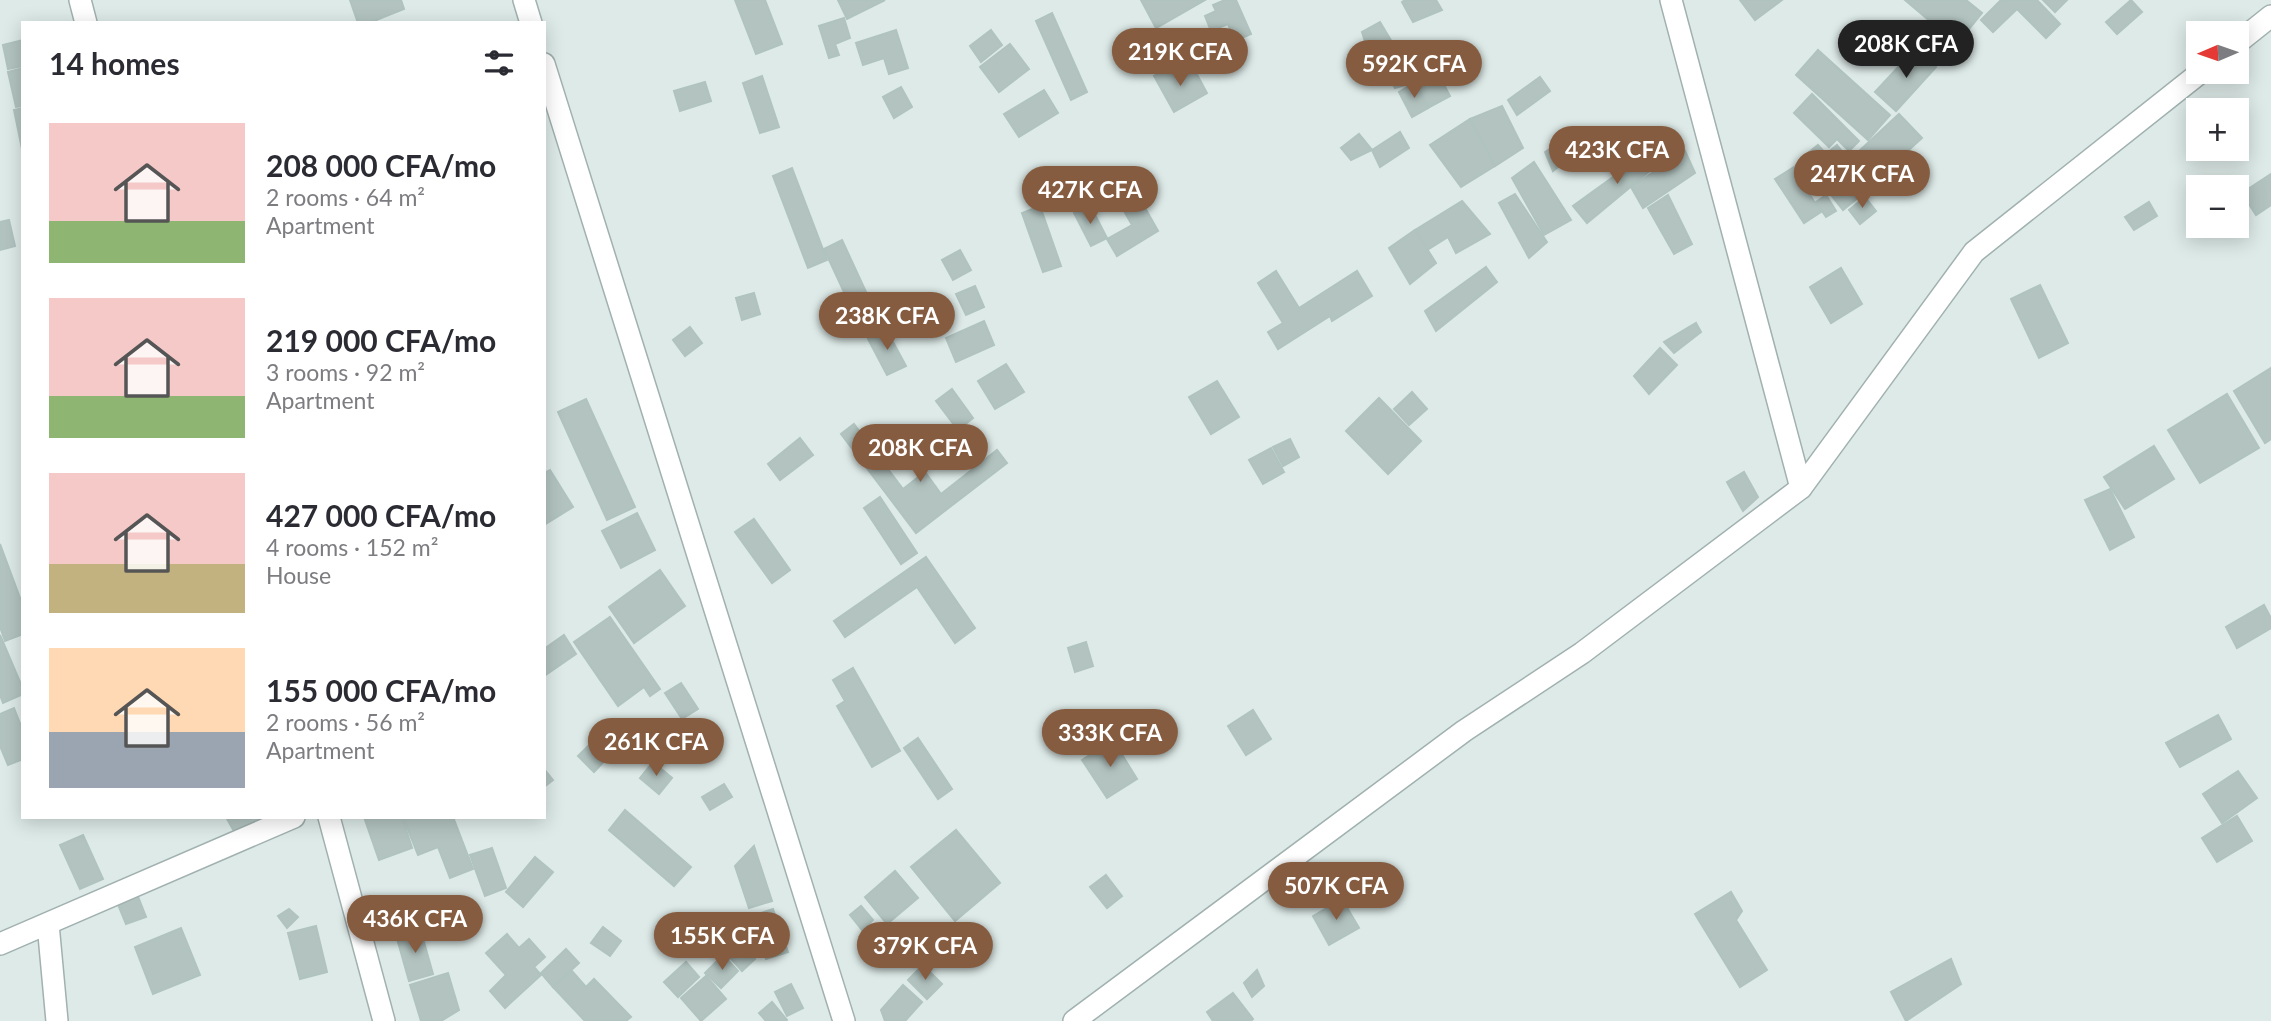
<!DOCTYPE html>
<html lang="en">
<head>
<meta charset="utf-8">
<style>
	:root { --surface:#fff; --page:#f2f2f3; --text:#2b2b33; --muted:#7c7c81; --accent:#865c40 }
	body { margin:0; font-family:Lato,sans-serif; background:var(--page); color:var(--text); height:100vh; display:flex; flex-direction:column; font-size:26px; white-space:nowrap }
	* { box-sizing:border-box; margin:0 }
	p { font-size:23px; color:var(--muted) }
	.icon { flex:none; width:38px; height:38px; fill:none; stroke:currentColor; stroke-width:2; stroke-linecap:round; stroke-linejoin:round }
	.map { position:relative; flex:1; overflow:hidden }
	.details { position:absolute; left:21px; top:21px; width:525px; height:798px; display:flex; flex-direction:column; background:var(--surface); border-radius:0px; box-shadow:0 4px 18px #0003 }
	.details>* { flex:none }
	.needle { width:46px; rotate:268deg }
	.fabs { position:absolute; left:2186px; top:21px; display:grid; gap:14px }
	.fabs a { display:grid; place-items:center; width:63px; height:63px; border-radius:0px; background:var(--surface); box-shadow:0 4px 18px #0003; font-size:35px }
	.price { position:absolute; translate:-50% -60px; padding:0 16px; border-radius:24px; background:var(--accent); color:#fff; font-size:23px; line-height:46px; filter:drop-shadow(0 2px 4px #0008) }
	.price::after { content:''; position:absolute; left:50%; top:42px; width:21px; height:16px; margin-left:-10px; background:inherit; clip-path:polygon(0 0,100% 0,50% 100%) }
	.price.on { background:#222; color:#fff }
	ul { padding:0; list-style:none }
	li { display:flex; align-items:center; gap:21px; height:175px; padding:0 28px }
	li span { display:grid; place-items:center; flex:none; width:196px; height:140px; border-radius:0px; color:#555 }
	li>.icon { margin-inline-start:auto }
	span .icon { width:84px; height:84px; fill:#fffc; stroke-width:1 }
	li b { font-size:30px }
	h2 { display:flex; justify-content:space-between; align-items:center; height:84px; padding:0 28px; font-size:30px }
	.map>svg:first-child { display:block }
</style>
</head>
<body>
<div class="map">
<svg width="2271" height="1021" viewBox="0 0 2271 1021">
	<rect width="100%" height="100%" fill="#ddeae7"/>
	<g fill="#b3c4c0" stroke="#b0c3bf" stroke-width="2">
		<polygon points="350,0 401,0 404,9 369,23 358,23"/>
		<polygon points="735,0 765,0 782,44 756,54"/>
		<polygon points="838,0 885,0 847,19"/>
		<polygon points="1141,0 1205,0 1156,28"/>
		<polygon points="1225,0 1236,0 1251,34 1235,41 1228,24 1211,31 1205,16 1216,11 1213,5"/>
		<polygon points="1405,0 1436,0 1442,10 1413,22 1402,2"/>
		<polygon points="1740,0 1782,0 1755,20"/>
		<polygon points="1905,0 1966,0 1982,13 1957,44"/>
		<polygon points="2001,0 2037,0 2060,24 2046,38 2017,9 1993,32 1981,20"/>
		<polygon points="2043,0 2067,0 2055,12"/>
		<polygon points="2131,0 2142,12 2117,34 2106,22"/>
		<polygon points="1052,13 1087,92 1071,100 1036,21"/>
		<polygon points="844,18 850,38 835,44 839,55 829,58 819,26"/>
		<polygon points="1380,22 1392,42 1367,48 1362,32"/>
		<polygon points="896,30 908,68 889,74 884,58 863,65 856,43"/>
		<polygon points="991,30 1002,45 981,62 970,46"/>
		<polygon points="23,40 23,66 8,69 3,45"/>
		<polygon points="1010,44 1029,69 999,92 980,67"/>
		<polygon points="1424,47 1450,96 1428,108 1415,82 1401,60"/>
		<polygon points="1916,48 1936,67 1896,111 1875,92"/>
		<polygon points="1818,50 1890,115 1868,140 1796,75"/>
		<polygon points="1401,60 1415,82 1395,88 1384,68"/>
		<polygon points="1172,66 1180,80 1195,71 1207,93 1174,112 1154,76"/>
		<polygon points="23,68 23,106 16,107 8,72"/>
		<polygon points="762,76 779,127 760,133 743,83"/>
		<polygon points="1540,77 1550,91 1517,115 1508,100"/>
		<polygon points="705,82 711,101 680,111 674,91"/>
		<polygon points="1415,82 1428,108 1412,117 1399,92"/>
		<polygon points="901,87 912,107 894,118 883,97"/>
		<polygon points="1044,90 1058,113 1019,137 1004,114"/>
		<polygon points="1812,94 1859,141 1849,151 1837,139 1829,147 1794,113"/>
		<polygon points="1502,106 1523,148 1495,166 1470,119"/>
		<polygon points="23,108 23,149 22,149 14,110"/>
		<polygon points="1899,114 1922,138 1865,190 1843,166"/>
		<polygon points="1470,119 1495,166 1461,187 1430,145"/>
		<polygon points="1577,130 1587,143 1553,171 1545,152"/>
		<polygon points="1400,132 1409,148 1380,167 1372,150"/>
		<polygon points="1359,134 1372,150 1351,160 1341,148"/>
		<polygon points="1818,145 1826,154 1837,145 1844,154 1833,162 1860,196 1843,210 1802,158"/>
		<polygon points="1656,146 1663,160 1587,223 1573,206"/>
		<polygon points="1685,151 1695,173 1643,208 1631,187"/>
		<polygon points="1534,162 1571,220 1544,235 1512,178"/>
		<polygon points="1797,165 1809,182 1804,186 1821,212 1804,223 1775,179"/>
		<polygon points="792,168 827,260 808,268 773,176"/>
		<polygon points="2271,174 2271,205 2256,215 2242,193"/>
		<polygon points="1135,190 1158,231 1117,256 1107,239 1132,225 1118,200"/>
		<polygon points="1515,194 1547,242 1529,258 1499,203"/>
		<polygon points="1668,195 1692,244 1674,254 1648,208"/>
		<polygon points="1826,195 1836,211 1826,217 1816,202"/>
		<polygon points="1865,197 1876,211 1860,224 1849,210"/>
		<polygon points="1462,201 1490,234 1456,253 1448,237 1427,250 1415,230"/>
		<polygon points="2149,202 2157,216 2134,230 2125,217"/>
		<polygon points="1090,205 1107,238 1091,246 1074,213"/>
		<polygon points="1040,206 1061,266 1043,272 1022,213"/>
		<polygon points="9,220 15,246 0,250 0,222"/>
		<polygon points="1415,230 1436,263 1410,284 1389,248"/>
		<polygon points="842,240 873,307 855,316 824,249"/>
		<polygon points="960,250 971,270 953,280 942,260"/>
		<polygon points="1486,267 1497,282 1436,331 1425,311"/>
		<polygon points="1841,268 1862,304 1831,323 1810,287"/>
		<polygon points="1276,271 1299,308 1357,271 1372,296 1332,321 1330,316 1278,349 1268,332 1283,323 1258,283"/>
		<polygon points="2040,285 2068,343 2039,358 2011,299"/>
		<polygon points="975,286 984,307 966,315 956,294"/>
		<polygon points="754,293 760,314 742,320 736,298"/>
		<polygon points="984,321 994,345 956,362 946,338"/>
		<polygon points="1696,323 1701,332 1674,353 1664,342"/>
		<polygon points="690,327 702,343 685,356 673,340"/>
		<polygon points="886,329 906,366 887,375 868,339"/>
		<polygon points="1660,348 1677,365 1649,394 1634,376"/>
		<polygon points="1006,364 1024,392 995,409 978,381"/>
		<polygon points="2271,368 2271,439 2265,443 2234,391"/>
		<polygon points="1217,381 1239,417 1211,434 1189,397"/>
		<polygon points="952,389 973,418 958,430 936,401"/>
		<polygon points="1412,392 1427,409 1409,425 1394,409"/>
		<polygon points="2227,394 2259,448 2200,483 2168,430"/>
		<polygon points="1379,398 1421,441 1388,474 1346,431"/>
		<polygon points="586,399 635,507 607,520 558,412"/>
		<polygon points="854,424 903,489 925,472 941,494 997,450 1007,463 916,533 841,434"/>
		<polygon points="913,434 925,450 912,460 900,444"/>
		<polygon points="800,438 813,455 780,480 768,464"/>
		<polygon points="1290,439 1299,457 1283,466 1273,447"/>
		<polygon points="2154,446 2174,479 2125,509 2104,477"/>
		<polygon points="1271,448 1284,472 1263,484 1249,460"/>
		<polygon points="550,470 573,507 544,525 544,473"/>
		<polygon points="1744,472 1758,497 1743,511 1727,482"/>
		<polygon points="2110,489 2134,537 2110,550 2085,500"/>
		<polygon points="880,497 917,553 901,564 864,508"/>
		<polygon points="637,513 655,550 621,568 602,531"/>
		<polygon points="754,519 790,570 772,583 735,532"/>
		<polygon points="0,544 23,606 23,634 5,641 0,627"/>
		<polygon points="926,557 975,628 955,643 917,587 845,637 834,621"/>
		<polygon points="660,570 685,606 634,643 609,607"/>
		<polygon points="2264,605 2271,618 2271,628 2237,648 2226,627"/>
		<polygon points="610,617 660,689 650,696 644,687 618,706 574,642"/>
		<polygon points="0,635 23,689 23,694 3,703 0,695"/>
		<polygon points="564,635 576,654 544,676 544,649"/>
		<polygon points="1086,642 1093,666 1075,672 1068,648"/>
		<polygon points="853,668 900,751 872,767 837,706 845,701 833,680"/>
		<polygon points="681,683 698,709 682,719 665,693"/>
		<polygon points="14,708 23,731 23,759 8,765 0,746 0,714"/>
		<polygon points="1253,710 1271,739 1246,755 1228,726"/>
		<polygon points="2218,715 2231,739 2180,767 2166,743"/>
		<polygon points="614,721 634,742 617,758 612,753 594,772 578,756"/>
		<polygon points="918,738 952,789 938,799 904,748"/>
		<polygon points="1113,740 1137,779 1107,798 1082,760"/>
		<polygon points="653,762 672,778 659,794 640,778"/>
		<polygon points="544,769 553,780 544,787"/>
		<polygon points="2238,771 2257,798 2222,823 2203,794"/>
		<polygon points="724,784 732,797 710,810 702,797"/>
		<polygon points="625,810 691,867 674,886 609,830"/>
		<polygon points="2237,816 2252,841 2217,862 2202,838"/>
		<polygon points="226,817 262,817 235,833"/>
		<polygon points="364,817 402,817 412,848 379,860"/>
		<polygon points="403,817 453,817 473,869 450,878 438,847 418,855"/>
		<polygon points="956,830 1000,883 955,921 911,867"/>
		<polygon points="83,835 103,879 80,889 60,845"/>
		<polygon points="754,846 772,901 749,908 735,866"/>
		<polygon points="492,848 506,888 485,896 470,855"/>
		<polygon points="535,857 553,872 523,907 506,892"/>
		<polygon points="895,871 918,898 887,924 865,897"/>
		<polygon points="1106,875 1122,896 1107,908 1090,887"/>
		<polygon points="1731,892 1742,911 1736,920 1767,970 1740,987 1695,914"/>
		<polygon points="137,894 146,917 126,924 117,902"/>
		<polygon points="404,898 413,927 395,933 386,903"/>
		<polygon points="1342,899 1359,928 1329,945 1313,916"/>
		<polygon points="861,906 873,920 862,930 850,915"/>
		<polygon points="289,909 298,917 287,928 278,916"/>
		<polygon points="773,909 788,952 766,959 752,916"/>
		<polygon points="316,926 327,972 300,979 288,933"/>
		<polygon points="603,927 621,941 610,956 591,943"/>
		<polygon points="181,928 200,975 153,994 135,947"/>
		<polygon points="420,928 433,974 409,981 396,935"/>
		<polygon points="507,934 519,948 529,939 545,957 534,967 541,975 505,1008 490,991 506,975 486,953"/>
		<polygon points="738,941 755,959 742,971 726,953"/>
		<polygon points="566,949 579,963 553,987 541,973"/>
		<polygon points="723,955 738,971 721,988 705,973"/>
		<polygon points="1951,959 1961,984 1906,1021 1891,992"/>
		<polygon points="686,962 699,977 678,997 664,982"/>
		<polygon points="923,965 942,984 927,999 908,980"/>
		<polygon points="571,970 586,987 594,979 631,1017 626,1021 585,1021 553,987"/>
		<polygon points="1257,970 1264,986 1252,997 1244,983"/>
		<polygon points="448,973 459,1010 441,1021 421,1021 410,985"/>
		<polygon points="706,976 726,999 701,1021 681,998"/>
		<polygon points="791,984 803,1008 787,1016 775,992"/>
		<polygon points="903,985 922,1002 905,1021 885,1021 881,1010"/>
		<polygon points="1233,993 1253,1019 1251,1021 1213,1021 1207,1012"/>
		<polygon points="772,1002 787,1020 786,1021 766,1021 759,1013"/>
	</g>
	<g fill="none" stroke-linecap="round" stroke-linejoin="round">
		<defs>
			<g id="minor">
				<polyline points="80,0 86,23"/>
				<polyline points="524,0 531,23"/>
				<polyline points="1671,0 1801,488"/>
				<polyline points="2236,44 2271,16"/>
				<polyline points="544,64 844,1021"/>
				<polyline points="329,817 384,1021"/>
				<polyline points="48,924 57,1021"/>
				<polyline points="0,944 294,817"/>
				<polyline points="1074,1021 1464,731 1582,653 1801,488 1974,252 2201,72"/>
			</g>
		</defs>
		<use href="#minor" stroke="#a0b1af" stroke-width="24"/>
		<use href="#minor" stroke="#fff" stroke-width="21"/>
	</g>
</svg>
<div class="fabs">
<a><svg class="needle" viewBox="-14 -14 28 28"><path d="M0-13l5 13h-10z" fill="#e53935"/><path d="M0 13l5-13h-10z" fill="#7c7c81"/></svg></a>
<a>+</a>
<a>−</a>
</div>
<b class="price on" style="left:1906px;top:80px">208K CFA</b>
<b class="price" style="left:1180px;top:88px">219K CFA</b>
<b class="price" style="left:1414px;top:100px">592K CFA</b>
<b class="price" style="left:1617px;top:186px">423K CFA</b>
<b class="price" style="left:1862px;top:210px">247K CFA</b>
<b class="price" style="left:1090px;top:226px">427K CFA</b>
<b class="price" style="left:887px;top:352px">238K CFA</b>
<b class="price" style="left:920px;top:484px">208K CFA</b>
<b class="price" style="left:1110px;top:769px">333K CFA</b>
<b class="price" style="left:656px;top:778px">261K CFA</b>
<b class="price" style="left:1336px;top:922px">507K CFA</b>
<b class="price" style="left:415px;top:955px">436K CFA</b>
<b class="price" style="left:722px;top:972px">155K CFA</b>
<b class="price" style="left:925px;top:982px">379K CFA</b>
<section class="details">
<h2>14 homes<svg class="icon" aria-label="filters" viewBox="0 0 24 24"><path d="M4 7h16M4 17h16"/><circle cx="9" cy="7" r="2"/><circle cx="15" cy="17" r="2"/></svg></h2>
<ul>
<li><span style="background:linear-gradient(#f6c9c9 70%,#8fb573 0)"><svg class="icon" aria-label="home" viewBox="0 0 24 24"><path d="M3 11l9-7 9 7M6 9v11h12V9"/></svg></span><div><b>208 000 CFA/mo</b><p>2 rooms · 64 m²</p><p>Apartment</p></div></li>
<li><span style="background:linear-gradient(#f6c9c9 70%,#8fb573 0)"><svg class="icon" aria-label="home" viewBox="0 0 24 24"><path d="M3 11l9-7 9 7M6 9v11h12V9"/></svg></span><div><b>219 000 CFA/mo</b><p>3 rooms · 92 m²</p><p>Apartment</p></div></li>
<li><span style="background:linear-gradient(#f6c9c9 65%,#c2b280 0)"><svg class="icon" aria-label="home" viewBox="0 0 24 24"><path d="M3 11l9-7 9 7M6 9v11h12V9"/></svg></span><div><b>427 000 CFA/mo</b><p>4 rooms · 152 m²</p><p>House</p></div></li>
<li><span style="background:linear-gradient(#ffd9b3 60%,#9aa5b1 0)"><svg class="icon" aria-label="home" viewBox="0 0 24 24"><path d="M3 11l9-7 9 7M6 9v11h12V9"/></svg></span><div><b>155 000 CFA/mo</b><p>2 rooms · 56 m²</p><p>Apartment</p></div></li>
</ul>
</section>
</div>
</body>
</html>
